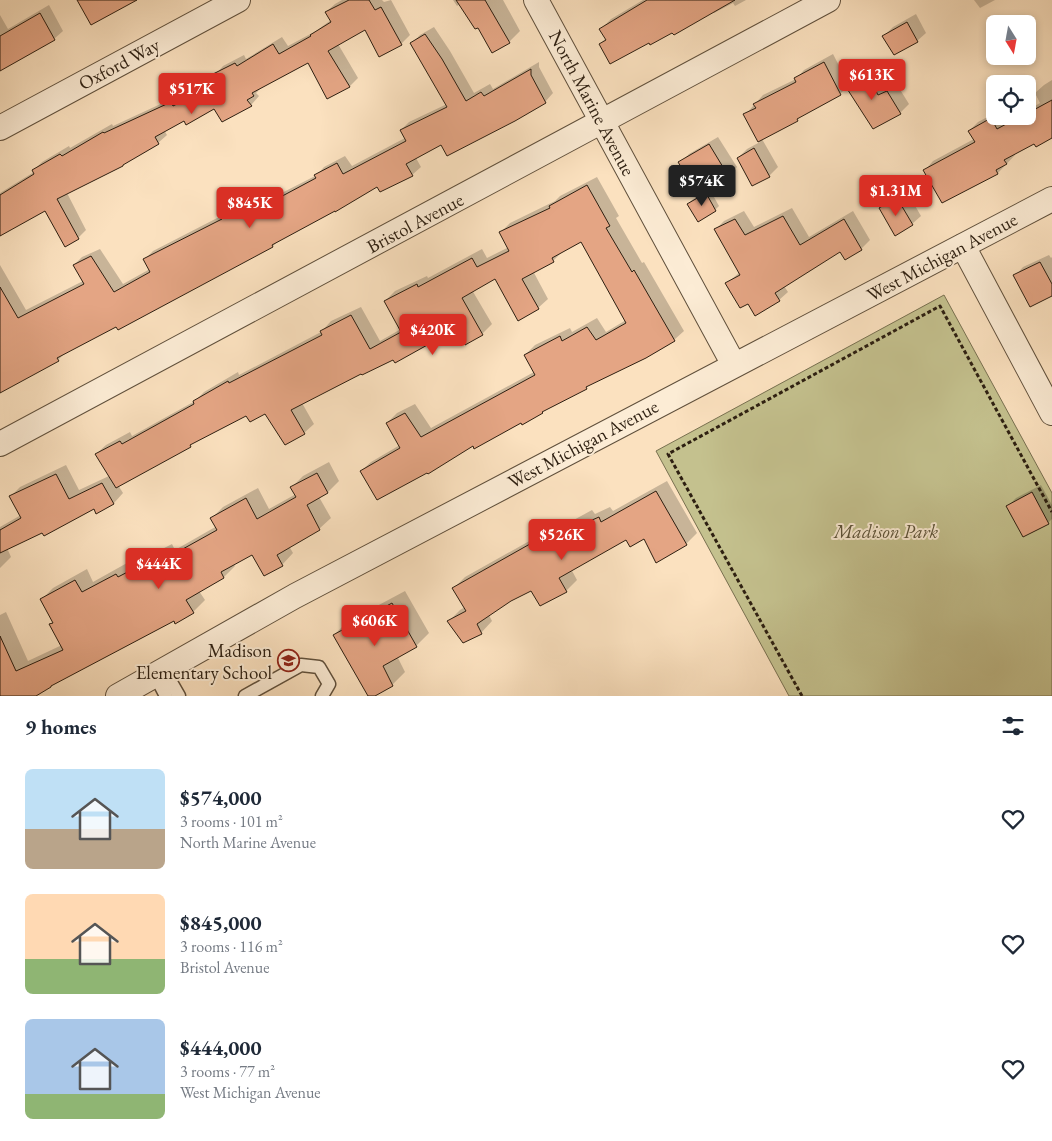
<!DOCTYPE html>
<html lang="en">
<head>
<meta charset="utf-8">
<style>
	:root { --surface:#fff; --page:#f2f2f3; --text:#1f2937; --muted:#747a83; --accent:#d93025 }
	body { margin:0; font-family:"EB Garamond",serif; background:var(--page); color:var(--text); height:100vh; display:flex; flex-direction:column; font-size:19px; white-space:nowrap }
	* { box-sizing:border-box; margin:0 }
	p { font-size:16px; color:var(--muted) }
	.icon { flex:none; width:28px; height:28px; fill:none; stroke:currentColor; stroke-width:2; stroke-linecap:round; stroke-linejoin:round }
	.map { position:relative; height:696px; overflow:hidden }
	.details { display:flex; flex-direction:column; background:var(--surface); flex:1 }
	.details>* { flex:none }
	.needle { width:32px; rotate:169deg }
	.buttons { position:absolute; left:986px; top:15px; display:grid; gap:10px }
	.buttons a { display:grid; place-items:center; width:50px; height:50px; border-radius:8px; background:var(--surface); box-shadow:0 2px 8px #0003; font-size:25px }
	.price { position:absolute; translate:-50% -42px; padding:0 11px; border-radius:5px; background:var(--accent); color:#fff; font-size:16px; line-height:32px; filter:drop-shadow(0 1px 2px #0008) }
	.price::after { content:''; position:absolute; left:50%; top:30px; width:15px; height:11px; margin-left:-8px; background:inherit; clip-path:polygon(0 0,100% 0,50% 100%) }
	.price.active { background:#222; color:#fff }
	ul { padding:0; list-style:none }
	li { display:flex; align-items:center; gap:15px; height:125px; padding:0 25px }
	li span { display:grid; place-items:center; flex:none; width:140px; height:100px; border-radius:8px; color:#555 }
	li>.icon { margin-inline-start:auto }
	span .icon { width:60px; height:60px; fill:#fffc; stroke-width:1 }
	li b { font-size:21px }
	h2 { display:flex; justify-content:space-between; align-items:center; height:60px; padding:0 25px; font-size:21px }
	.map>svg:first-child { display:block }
</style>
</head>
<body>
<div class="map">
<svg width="1052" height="696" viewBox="0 0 1052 696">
	<rect width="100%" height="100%" fill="#fbe1bf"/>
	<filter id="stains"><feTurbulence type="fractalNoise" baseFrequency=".004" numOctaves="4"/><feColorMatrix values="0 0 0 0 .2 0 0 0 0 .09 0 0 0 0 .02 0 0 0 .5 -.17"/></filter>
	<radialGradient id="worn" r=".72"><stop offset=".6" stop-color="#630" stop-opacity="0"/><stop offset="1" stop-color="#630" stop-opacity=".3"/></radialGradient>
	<polygon fill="#c4c18e" stroke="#787050" points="944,295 1052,493 1052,696 789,696 656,451"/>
	<g fill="#0003">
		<polygon points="342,0 382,0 384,2 391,0 410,35 401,44 380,55 366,28 338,44 358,78 350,86 328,97 309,62 262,87 256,93 259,96 251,105 222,120 215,107 184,120 164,130 167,135 158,143 67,193 86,230 78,238 46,209 0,235 0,193 34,172 34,170 42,162 69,146 70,148 112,124 113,126 180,95 181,98 218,80 215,75 223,66 244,55 246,59 282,37 288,46 316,31 331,20 326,12 335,4"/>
		<polygon points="453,0 503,0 520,31 509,42 492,51 479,26 460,4 457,6"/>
		<polygon points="643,0 746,0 735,6 733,3 714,13 713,11 673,32 649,41 600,44 606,38 601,29 611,19"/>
		<polygon points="974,0 995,0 980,8"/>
		<polygon points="49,5 63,31 54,39 0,71 0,15 8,29"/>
		<polygon points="916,14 926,33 917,41 884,36 893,27"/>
		<polygon points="434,27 450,51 474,93 490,84 493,89 539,62 539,67 553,93 545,102 442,144 416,158 421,167 412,175 381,190 378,186 278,241 273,246 66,352 58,360 0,392 0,265 26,310 83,281 74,265 82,257 100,249 123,284 150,269 144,260 153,251 223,215 230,208 244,201 249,208 266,200 266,201 317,175 324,167 345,156 352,166 405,138 401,130 409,122 447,104 412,43 420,35"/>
		<polygon points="833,54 848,83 855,76 875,64 887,87 896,83 909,104 900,113 847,87 840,94 802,115 797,120 762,139 778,167 769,176 738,158 747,149 760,142 745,115 763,95 796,79 804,70"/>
		<polygon points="1052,80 1052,137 1034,142 1014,153 1015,155 998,173 943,201 925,170 933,161 974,139 969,131 978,122 995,113 995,116 1003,116 1006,121 1015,116 1028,116 1028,110 1040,103 1035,93 1044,85"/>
		<polygon points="718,137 737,167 728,176 680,163 689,154"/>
		<polygon points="597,177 619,216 616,218 642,263 644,262 684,331 674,340 590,384 586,388 546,408 522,423 521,421 473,445 361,471 371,462 400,445 387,423 397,413 415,404 431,428 534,372 525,355 535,345 570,328 572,332 597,318 606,332 626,320 582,240 563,251 553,261 533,271 548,299 538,308 495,278 472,290 492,324 482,334 456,328 302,403 314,424 304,433 266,413 246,414 195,441 190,446 118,485 123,493 114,503 97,512 94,508 7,548 11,557 0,568 0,527 21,515 11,496 20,487 66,465 79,490 109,476 96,454 106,445 130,432 132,436 195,401 204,392 238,372 239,375 321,332 331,321 361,307 380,341 401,329 385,301 395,291 427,276 428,278 482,249 487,258 509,247 500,233 510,223 555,201 560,196"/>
		<polygon points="710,190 719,206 715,210 688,204 692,200"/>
		<polygon points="906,190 921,216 912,224 880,208 889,199"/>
		<polygon points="792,208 809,237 853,211 870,240 861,249 840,250 784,286 788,292 779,300 748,302 726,284 740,272 716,229 724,221 744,211 754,227"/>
		<polygon points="1049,255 1051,258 1052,257 1052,294 1015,276 1023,267"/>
		<polygon points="329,462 339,481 328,492 319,497 331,518 319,529 289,546 293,553 282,565 253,554 233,563 235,566 224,577 199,591 205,600 193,612 176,622 174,619 54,683 34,696 0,696 0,615 6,612 28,661 62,645 51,625 54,622 42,599 53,588 87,569 93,582 127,563 129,566 172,544 175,550 217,526 212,518 223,507 258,488 269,509 296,494 292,487 303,476"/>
		<polygon points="667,481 697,533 686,544 644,538 627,538 571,569 577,580 566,591 532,589 510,600 489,615 492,621 481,633 449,621 460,610 465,607 454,588 465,577 549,530 550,533 592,510 595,514 610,507 613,511"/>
		<polygon points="1041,485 1052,505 1052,519 1048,523 1008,506 1016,498"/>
		<polygon points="405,591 429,633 416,646 397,656 405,672 392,685 372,696 369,696 334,635 347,622"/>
	</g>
	<g fill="#e4a584" stroke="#2d1f11">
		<polygon points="77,0 137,0 91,25"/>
		<polygon points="349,0 369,0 375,10 381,7 402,45 379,57 365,30 328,51 350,87 327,99 308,63 252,93 254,96 247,100 252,106 222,122 214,109 186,125 184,121 155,137 159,144 123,165 123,166 57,199 79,239 65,247 45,211 0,236 0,195 34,174 32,170 60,154 62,156 103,132 104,133 171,102 173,106 218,83 213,74 235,63 237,66 273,44 279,54 311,36 310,35 331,22 325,12"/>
		<polygon points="456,0 485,0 510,43 492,53 478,28 475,29"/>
		<polygon points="647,0 735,0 674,35 672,33 650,45 649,43 610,64 599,44 606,40 599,29"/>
		<polygon points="40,13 55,40 0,71 0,36"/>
		<polygon points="907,22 918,42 894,55 882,36"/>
		<polygon points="425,34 442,59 466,101 481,92 484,96 531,69 531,75 546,103 515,121 447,156 441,145 406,164 413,176 380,192 377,187 335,212 335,211 272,245 273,247 118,330 116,327 57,358 59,361 0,393 0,287 18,318 84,284 73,265 91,256 114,292 150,272 143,259 222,219 220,216 235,208 240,216 257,207 258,209 316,178 314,175 337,163 343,174 406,141 400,130 447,107 410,43"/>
		<polygon points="824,62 841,95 797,119 798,121 758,142 743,114 756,108 753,104 796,82 794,78"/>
		<polygon points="866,71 878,95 887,91 901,114 873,129 844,84"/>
		<polygon points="1052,100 1052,138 1036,147 1034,144 1004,160 1007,164 996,170 998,174 942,203 923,170 975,142 968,131 991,118 997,129 1021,116 1028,116 1028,113"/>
		<polygon points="709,144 729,177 698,194 678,162"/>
		<polygon points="754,148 770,177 752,186 737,158"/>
		<polygon points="587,185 610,226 606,228 632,272 634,270 675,341 646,358 586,387 587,389 542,412 543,413 522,425 521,423 474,449 473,446 428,474 427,473 377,500 360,471 400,448 386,423 405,413 421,437 535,375 524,355 560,336 562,341 587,327 596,340 626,323 581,242 552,258 554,262 522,279 539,309 518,321 495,279 462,298 483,335 465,345 456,329 395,363 393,360 362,375 361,374 291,410 305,434 285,445 265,414 250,422 246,416 190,445 191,447 116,488 95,454 120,441 122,444 194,404 193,401 228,381 229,383 322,335 320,331 351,315 370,349 401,332 384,301 417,284 418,287 472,258 477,267 509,251 499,232 550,208 549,206"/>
		<polygon points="706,193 716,211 698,222 687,204"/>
		<polygon points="897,198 913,225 895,236 879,208"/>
		<polygon points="783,216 800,245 844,219 862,250 845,260 840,252 775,293 780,301 755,316 748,304 740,308 725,283 740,275 714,229 735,219 745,235"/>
		<polygon points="1040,262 1052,284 1052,296 1030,307 1013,275"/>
		<polygon points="317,473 328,493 307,505 320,530 277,555 283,566 264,576 252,555 221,572 224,578 186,600 194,613 175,624 174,621 51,686 51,687 36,696 0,696 0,636 16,671 63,650 49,624 53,623 40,599 75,580 82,592 116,574 118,577 160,555 163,560 217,530 210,518 246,498 257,519 296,497 290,487"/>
		<polygon points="56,474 69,499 102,483 114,504 96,514 94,509 44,536 42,533 0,553 0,530 21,518 9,496"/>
		<polygon points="656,491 687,545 656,563 644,539 630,547 626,540 559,578 567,592 540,606 531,591 511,601 477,624 482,634 463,643 447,621 466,611 452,588 537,540 539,543 580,520 583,524 599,517 601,522"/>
		<polygon points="1032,492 1049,524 1023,537 1006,506"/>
		<polygon points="392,603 417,647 383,666 393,686 375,696 368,696 333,635"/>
	</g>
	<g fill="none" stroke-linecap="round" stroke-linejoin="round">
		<defs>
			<g id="service">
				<polyline points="164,670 179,696"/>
				<polyline points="155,675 166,696"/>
				<polyline points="245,696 301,665 319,667 329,684 322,696"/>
			</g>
			<g id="minor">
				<polyline points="536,0 734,365"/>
				<polyline points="0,128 238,0"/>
				<polyline points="963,246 1052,413"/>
				<polyline points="0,444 828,0"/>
				<polyline points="118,696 295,596 1052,199"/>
			</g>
		</defs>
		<use href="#service" stroke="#60503c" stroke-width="15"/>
		<use href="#minor" stroke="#60503c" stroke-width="26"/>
		<polyline stroke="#2d1f11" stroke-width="3" stroke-dasharray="4 2.5" stroke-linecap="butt" points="802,696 668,454 940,306 1052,512"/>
		<use href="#service" stroke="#fcecd5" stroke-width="12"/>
		<use href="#minor" stroke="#fcecd5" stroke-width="24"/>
	</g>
	<defs>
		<symbol id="school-ring" viewBox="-11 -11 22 22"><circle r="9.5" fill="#fcecd5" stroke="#8f2418" stroke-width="1.5"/><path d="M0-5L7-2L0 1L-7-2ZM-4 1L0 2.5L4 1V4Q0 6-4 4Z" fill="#8f2418"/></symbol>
	</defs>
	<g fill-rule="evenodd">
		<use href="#school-ring" x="276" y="648" width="25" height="25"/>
	</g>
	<g text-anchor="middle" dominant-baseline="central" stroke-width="4" stroke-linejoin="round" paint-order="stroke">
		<g font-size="19" fill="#2d1f11" stroke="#fcecd5">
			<text transform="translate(119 64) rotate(-28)">Oxford Way</text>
			<text transform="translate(592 103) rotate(62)">North Marine Avenue</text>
			<text transform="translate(415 223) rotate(-28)">Bristol Avenue</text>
			<text transform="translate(942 257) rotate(-28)">West Michigan Avenue</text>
			<text transform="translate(583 444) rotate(-28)">West Michigan Avenue</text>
		</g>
		<g font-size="19" font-style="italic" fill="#5a5036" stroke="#fcecd5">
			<text x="886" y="531">Madison Park</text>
		</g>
		<g font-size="19" fill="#2d1f11" stroke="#fcecd5" text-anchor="end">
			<text x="272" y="650">Madison<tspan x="272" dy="22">Elementary School</tspan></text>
		</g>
	</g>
	<rect width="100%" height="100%" filter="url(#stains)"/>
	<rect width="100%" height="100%" fill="url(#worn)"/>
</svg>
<div class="buttons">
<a><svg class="needle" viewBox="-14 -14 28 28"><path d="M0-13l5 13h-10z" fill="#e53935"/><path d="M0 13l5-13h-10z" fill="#747a83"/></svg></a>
<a><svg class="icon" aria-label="locate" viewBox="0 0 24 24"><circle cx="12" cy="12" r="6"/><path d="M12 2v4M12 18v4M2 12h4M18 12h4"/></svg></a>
</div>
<b class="price" style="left:872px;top:101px">$613K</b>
<b class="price" style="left:192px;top:115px">$517K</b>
<b class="price active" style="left:702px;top:207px">$574K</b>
<b class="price" style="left:896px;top:217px">$1.31M</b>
<b class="price" style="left:250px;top:229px">$845K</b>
<b class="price" style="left:433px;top:356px">$420K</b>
<b class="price" style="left:562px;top:561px">$526K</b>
<b class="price" style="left:159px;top:590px">$444K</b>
<b class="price" style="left:375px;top:647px">$606K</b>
</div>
<section class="details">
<h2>9 homes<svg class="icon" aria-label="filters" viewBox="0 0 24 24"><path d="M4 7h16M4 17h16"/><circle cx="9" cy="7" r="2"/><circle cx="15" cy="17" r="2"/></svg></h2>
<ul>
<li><span style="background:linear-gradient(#bfe0f5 60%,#b9a48a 0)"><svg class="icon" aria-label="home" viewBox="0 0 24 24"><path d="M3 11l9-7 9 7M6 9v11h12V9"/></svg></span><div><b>$574,000</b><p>3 rooms · 101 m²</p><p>North Marine Avenue</p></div><svg class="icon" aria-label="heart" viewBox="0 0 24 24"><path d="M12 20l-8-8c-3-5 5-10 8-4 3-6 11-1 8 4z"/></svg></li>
<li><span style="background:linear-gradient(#ffd9b3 65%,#8fb573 0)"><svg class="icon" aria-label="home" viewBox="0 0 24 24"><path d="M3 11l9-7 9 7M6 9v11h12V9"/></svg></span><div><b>$845,000</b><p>3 rooms · 116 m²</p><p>Bristol Avenue</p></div><svg class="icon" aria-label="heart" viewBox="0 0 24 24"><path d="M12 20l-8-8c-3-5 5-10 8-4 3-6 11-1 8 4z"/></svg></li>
<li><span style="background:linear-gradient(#a9c7e8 75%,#8fb573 0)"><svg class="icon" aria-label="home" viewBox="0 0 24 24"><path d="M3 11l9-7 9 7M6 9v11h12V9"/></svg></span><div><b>$444,000</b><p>3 rooms · 77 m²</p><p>West Michigan Avenue</p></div><svg class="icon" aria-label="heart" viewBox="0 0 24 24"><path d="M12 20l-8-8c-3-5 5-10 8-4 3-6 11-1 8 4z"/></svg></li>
</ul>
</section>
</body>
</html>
